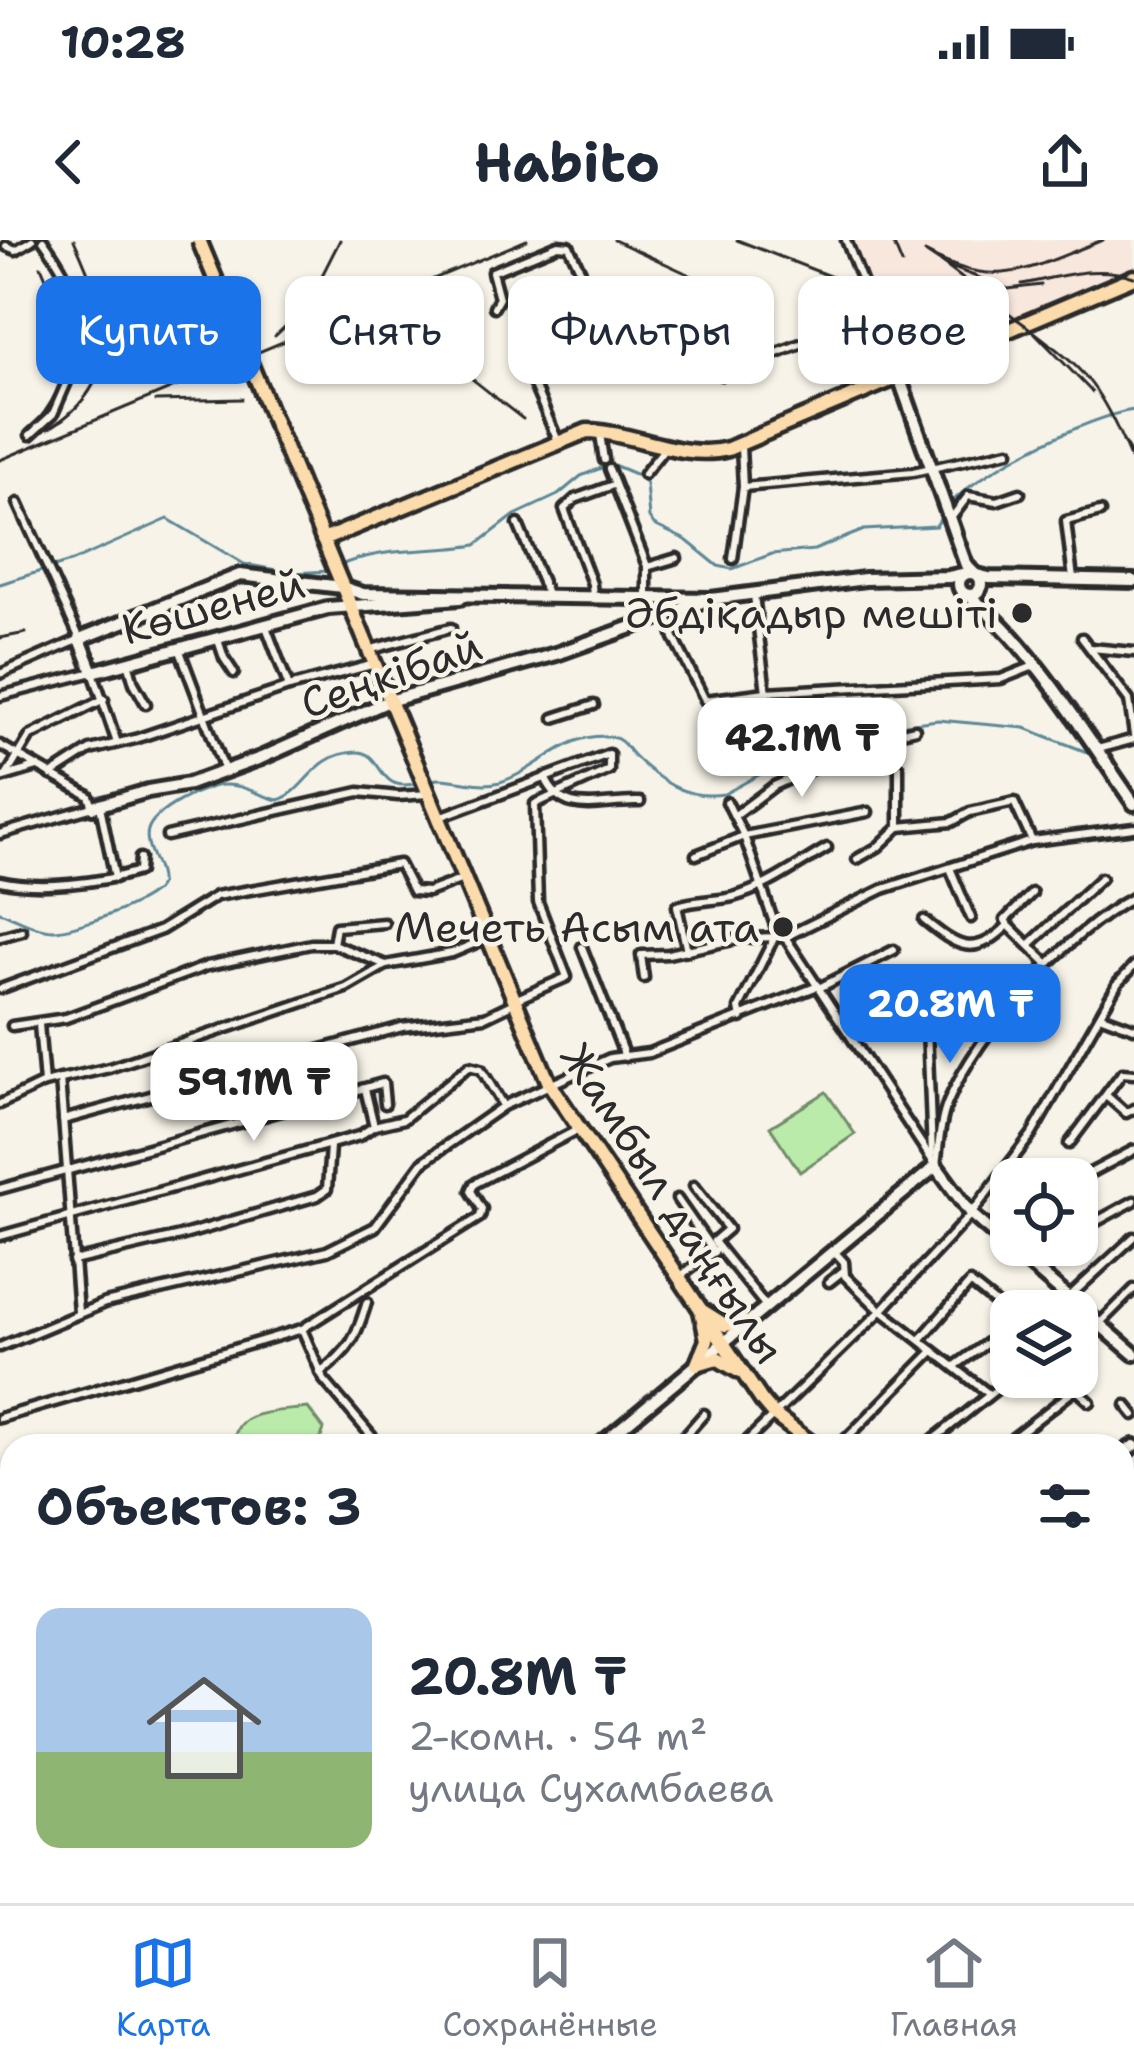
<!DOCTYPE html>
<html lang="ru">
<head>
<meta charset="utf-8">
<style>
	:root { --surface:#fff; --page:#f6f6f7; --text:#1f2937; --muted:#747a83; --line:#e0e1e3; --accent:#1a73e8 }
	body { margin:0; font-family:"Shantell Sans",sans-serif; background:var(--page); color:var(--text); height:100vh; display:flex; flex-direction:column; font-size:45px; white-space:nowrap }
	* { box-sizing:border-box; margin:0 }
	p { font-size:39px; color:var(--muted) }
	.icon { flex:none; width:66px; height:66px; fill:none; stroke:currentColor; stroke-width:2; stroke-linecap:round; stroke-linejoin:round }
	.map { position:relative; flex:1; overflow:hidden }
	.side { position:absolute; left:0px; top:1194px; width:1134px; height:471px; display:flex; flex-direction:column; background:var(--surface); border-radius:36px 36px 0 0; box-shadow:0 3px 9px #0004 }
	.side>* { flex:none }
	.hud { position:absolute; left:36px; top:36px; width:1062px; height:108px; display:flex; gap:24px }
	.buttons { position:absolute; left:990px; top:918px; display:grid; gap:24px }
	.buttons a { display:grid; place-items:center; width:108px; height:108px; border-radius:24px; background:var(--surface); box-shadow:0 3px 9px #0004; font-size:60px }
	.price { position:absolute; translate:-50% -102px; padding:0 27px; border-radius:24px; background:#fff; color:#222; font-size:39px; line-height:78px; filter:drop-shadow(0 3px 6px #0008) }
	.price::after { content:''; position:absolute; left:50%; top:72px; width:36px; height:27px; margin-left:-18px; background:inherit; clip-path:polygon(0 0,100% 0,50% 100%) }
	.price.current { background:var(--accent); color:#fff }
	ul { padding:0; list-style:none }
	li { display:flex; align-items:center; gap:36px; height:300px; padding:0 36px }
	li+li { border-top:3px solid var(--line) }
	li span { display:grid; place-items:center; flex:none; width:336px; height:240px; border-radius:24px; color:#555 }
	li>.icon { margin-inline-start:auto }
	span .icon { width:144px; height:144px; fill:#fffc; stroke-width:1 }
	li b { font-size:51px }
	h2 { display:flex; justify-content:space-between; align-items:center; height:144px; padding:0 36px; font-size:51px }
	.tag { padding:0 42px; border-radius:24px; background:var(--surface); box-shadow:0 3px 9px #0004; font-size:42px; line-height:108px }
	.tag.current { background:var(--accent); color:#fff }
	.status { display:flex; justify-content:space-between; align-items:center; height:84px; padding:0 60px; background:var(--surface); direction:ltr }
	.status svg { height:33px; fill:currentColor }
	header { display:flex; justify-content:space-between; align-items:center; height:156px; padding:0 36px; background:var(--surface); font-size:54px; font-weight:700 }
	.tabs { display:flex; justify-content:space-around; align-items:center; height:168px; border-top:3px solid var(--line); background:var(--surface); font-size:33px; color:var(--muted) }
	.tabs a { display:grid; justify-items:center; gap:6px }
	.tabs .current { color:var(--accent) }
	.map>svg:first-child { display:block }
</style>
</head>
<body>
<div class="status"><b>10:28</b><svg viewBox="0 0 49 12"><path d="M0 12V9h3v3zM5 12V6h3v6zM10 12V3h3v9zM15 12V0h3v12zM26 1h20v11H26zM47 4h2v5h-2z"/></svg></div>
<header><svg class="icon" aria-label="back" viewBox="0 0 24 24"><path d="M15 5l-7 7 7 7"/></svg>Habito<svg class="icon" aria-label="share" viewBox="0 0 24 24"><path d="M12 15V3M7 8l5-5 5 5M5 13v7h14v-7"/></svg></header>
<div class="map">
<svg width="1134" height="1663" viewBox="0 0 1134 1663">
	<rect width="100%" height="100%" fill="#f7f3e8"/>
	<filter id="ink" filterUnits="userSpaceOnUse"><feTurbulence type="fractalNoise" baseFrequency=".00833" numOctaves="2"/><feDisplacementMap in="SourceGraphic" scale="24" xChannelSelector="R" yChannelSelector="G"/><feConvolveMatrix kernelMatrix="1 2 1 2 8 2 1 2 1" color-interpolation-filters="sRGB"/></filter>
	<g filter="url(#ink)">
		<polygon fill="#f8e7dc" points="853,0 1134,0 1134,31 908,129"/>
		<g fill="#baebab" stroke="#728b6b" stroke-width="3">
			<polygon points="826,852 855,894 800,932 770,887"/>
			<path d="M308,1168L324,1189L318,1206H235C230,1168 280,1172 308,1168Z"/>
		</g>
		<g fill="none" stroke-linecap="round" stroke-linejoin="round">
			<g stroke="#5c8796" stroke-width="3">
				<path d="M951,263C981,230 1089,176 1134,170"/>
				<path d="M339,326C381,306 432,313 476,305L515,275L558,255L581,236L611,224L640,236L646,244L649,278L654,285L686,300L718,326L732,329L772,314L814,310L864,290L936,286L942,276"/>
				<polyline points="0,344 73,321 168,279 244,324 292,333 330,331"/>
				<polyline points="849,509 899,485 938,480 1025,488 1092,514"/>
				<polyline points="1101,513 1134,504"/>
				<path d="M426,541C450,534 474,549 500,542C540,530 567,490 612,497C622,499 626,507 633,515C659,541 686,560 724,554L790,518L841,513"/>
				<path d="M0,672C17,678 34,689 53,690C71,691 157,661 160,644C162,626 143,608 148,590C153,571 205,545 224,545C244,544 259,556 278,560C308,551 311,514 356,512C384,511 376,555 417,543"/>
			</g>
			<defs>
				<g id="street">
					<polyline points="846,0 899,137"/>
					<polyline points="6,6 16,10 32,0"/>
					<polyline points="557,42 575,36 584,38 593,59 586,67 535,88 537,102 523,120 558,201"/>
					<polyline points="494,67 499,58 492,32 558,5 569,6 584,38"/>
					<polyline points="721,135 875,75"/>
					<polyline points="600,194 604,220"/>
					<path d="M30,195L53,174L74,126L82,118C79,63 76,46 43,0"/>
					<polyline points="609,229 647,326 647,356"/>
					<polyline points="644,234 664,209"/>
					<polyline points="743,247 913,232 1009,211"/>
					<polyline points="952,277 968,256 997,261 1020,253"/>
					<polyline points="518,284 547,354"/>
					<polyline points="733,319 743,247 741,207"/>
					<polyline points="647,327 677,318"/>
					<polyline points="1073,339 1066,281 1100,272"/>
					<polyline points="754,355 766,452 784,507 788,509 838,491"/>
					<polyline points="593,359 592,344 564,269 575,259 613,245"/>
					<polyline points="668,375 674,398 705,460 766,452 1001,439 1034,426"/>
					<polyline points="265,384 289,447"/>
					<polyline points="1082,398 1129,460 1134,495"/>
					<polyline points="218,400 224,418 234,433"/>
					<polyline points="1091,408 1134,412"/>
					<polyline points="372,409 451,388"/>
					<polyline points="180,411 225,531"/>
					<polyline points="128,422 134,443 146,464"/>
					<polyline points="0,434 80,399 18,263"/>
					<polyline points="0,456 93,432 117,503"/>
					<polyline points="554,478 594,465"/>
					<polyline points="0,505 89,556 93,567 0,594"/>
					<polyline points="1098,509 1134,499"/>
					<polyline points="899,527 899,587"/>
					<polyline points="51,535 90,510 135,499 289,447 375,424"/>
					<polyline points="6,536 30,496 104,459"/>
					<path d="M545,537C563,580 602,560 640,562"/>
					<polyline points="0,538 37,527"/>
					<polyline points="727,562 744,596 779,697"/>
					<polyline points="100,566 115,638"/>
					<polyline points="734,576 774,546 885,496 915,489"/>
					<polyline points="440,577 609,514 609,530 535,564 538,662 567,737 517,759"/>
					<polyline points="167,596 359,552 398,556 428,554"/>
					<polyline points="696,615 744,596 868,572"/>
					<polyline points="857,619 878,607 899,587 952,582 970,572 1014,562 1032,601"/>
					<polyline points="950,628 971,678"/>
					<path d="M0,641C39,650 100,643 139,631L140,618"/>
					<path d="M924,680C957,707 975,719 1008,685L1048,724"/>
					<polyline points="1008,685 1005,680 1032,653"/>
					<polyline points="0,697 22,691"/>
					<polyline points="785,697 934,923"/>
					<polyline points="333,704 336,687 384,683"/>
					<polyline points="1029,705 1101,638"/>
					<polyline points="582,707 625,817"/>
					<path d="M687,711L677,666C696,660 715,661 733,657C767,648 797,625 827,608"/>
					<polyline points="925,736 932,914"/>
					<polyline points="644,738 641,715 668,714 743,698 785,697 883,649 1032,601 1134,588"/>
					<polyline points="819,748 894,710"/>
					<polyline points="0,749 161,690 216,656 399,624 413,651 428,652 463,639"/>
					<polyline points="1102,776 1134,788"/>
					<polyline points="741,778 739,768 774,698"/>
					<polyline points="39,784 44,843"/>
					<polyline points="12,786 66,778 207,726 311,704 333,704 386,725"/>
					<polyline points="306,816 317,861"/>
					<polyline points="60,839 78,1072"/>
					<polyline points="365,849 374,886"/>
					<polyline points="1108,857 1126,873 1134,869"/>
					<polyline points="0,864 44,843 109,828 346,748 386,725 452,713 488,698"/>
					<polyline points="63,880 402,787 485,777 514,763"/>
					<polyline points="1069,904 1122,833 1134,834"/>
					<path d="M936,926C939,905 940,881 948,862C978,791 1066,693 1134,657"/>
					<polyline points="1077,940 1134,910"/>
					<polyline points="0,949 383,843 385,864"/>
					<polyline points="677,959 714,1012"/>
					<polyline points="1077,992 1134,961"/>
					<polyline points="0,996 359,896 374,886 404,879 469,826 481,829 502,864"/>
					<polyline points="719,1008 765,1065"/>
					<polyline points="833,1010 844,1022 845,1036 878,1068 989,1154"/>
					<polyline points="73,1021 180,996 317,956 327,949 330,906"/>
					<polyline points="1026,1022 1053,1005"/>
					<polyline points="682,1035 719,1008 714,1001 728,989 694,946"/>
					<polyline points="829,1042 843,1031"/>
					<polyline points="1068,1058 1134,997"/>
					<polyline points="1099,1084 1134,1049"/>
					<polyline points="1077,1087 1090,1077"/>
					<polyline points="302,1089 324,1140 380,1206"/>
					<polyline points="921,1099 970,1043 1011,1076"/>
					<polyline points="0,1107 105,1063 327,1011 375,987 423,922 503,866 610,818 649,813 818,746"/>
					<polyline points="955,1126 1005,1090 1011,1080"/>
					<path d="M320,1133C351,1109 356,1098 367,1062"/>
					<polyline points="1065,1137 1071,1152"/>
					<polyline points="1126,1165 1134,1175"/>
					<polyline points="0,1178 302,1089 480,977 482,969 471,951 474,944 579,889"/>
					<polyline points="676,1206 704,1174"/>
					<polyline points="742,1206 882,1070 971,974 1032,894 1118,743 1134,726"/>
					<polyline points="839,1206 933,1111"/>
					<polyline points="925,1206 1012,1137"/>
					<polyline points="1003,1206 1076,1149 1090,1162"/>
					<polyline points="1126,1254 1134,1260"/>
					<polyline points="0,1256 12,1259"/>
					<polyline points="1122,1299 1134,1292"/>
					<polyline points="0,1308 12,1311"/>
					<polyline points="1122,1338 1134,1324"/>
					<polyline points="0,1367 12,1370"/>
					<polyline points="1122,1392 1134,1402"/>
					<polyline points="0,1432 12,1435"/>
					<polyline points="7,1479 12,1461"/>
					<polyline points="1122,1576 1134,1560"/>
					<polyline points="1122,1628 1131,1617 1134,1619"/>
					<polyline points="0,1646 12,1641"/>
					<polyline points="76,1653 82,1663"/>
					<polyline points="196,1653 202,1663"/>
					<polyline points="316,1653 322,1663"/>
					<polyline points="475,1653 489,1663"/>
					<polyline points="553,1653 567,1663"/>
					<polyline points="635,1657 644,1663"/>
					<polyline points="241,1663 263,1653"/>
					<polyline points="341,1663 349,1653"/>
					<polyline points="397,1663 408,1653"/>
					<polyline points="542,1663 549,1653"/>
					<polyline points="679,1663 686,1653"/>
					<polyline points="732,1663 739,1653"/>
					<polyline points="985,1663 993,1653"/>
				</g>
				<g id="secondary">
					<polyline points="899,137 966,325 974,333"/>
					<circle cx="970" cy="344" r="11"/>
					<polyline points="977,335 989,338 1134,341"/>
					<path d="M968,355C1029,401 1089,500 1134,564"/>
					<polyline points="460,358 328,368 93,432 80,399 240,335 342,347 363,354 711,359 865,339 949,337 967,333"/>
					<polyline points="93,567 148,551 189,544 261,518 389,461 556,414 702,362"/>
					<polyline points="599,1206 936,926 971,974 1134,1114"/>
					<polyline points="1122,1213 1134,1206"/>
					<polyline points="1122,1471 1134,1454"/>
					<polyline points="0,1585 12,1579"/>
					<polyline points="787,1653 801,1663"/>
					<polyline points="1092,1653 1104,1663"/>
					<polyline points="102,1663 125,1653"/>
				</g>
				<g id="primary">
					<polyline points="317,285 549,843 762,1161 773,1174 815,1206"/>
					<path d="M323,300L587,191C634,192 682,221 728,209L1134,37"/>
					<polyline points="737,1130 717,1118 697,1124 707,1100 701,1070 725,1085 745,1082"/>
					<polyline points="1122,1445 1134,1454"/>
				</g>
			</defs>
			<use href="#street" stroke="#2b2b2b" stroke-width="15"/>
			<use href="#secondary" stroke="#2b2b2b" stroke-width="20"/>
			<use href="#primary" stroke="#2b2b2b" stroke-width="21"/>
			<use href="#street" stroke="#f7f3e8" stroke-width="6"/>
			<use href="#secondary" stroke="#f7f3e8" stroke-width="10"/>
			<use href="#primary" stroke="#fcdcac" stroke-width="12"/>
			<g stroke="#2b2b2b" stroke-width="3">
				<polyline points="614,0 751,63"/>
				<polyline points="737,0 837,39"/>
				<polyline points="892,0 902,24"/>
				<path d="M943,24L925,12C999,53 1031,27 1103,0"/>
				<path d="M1022,44C1060,37 1096,24 1134,37"/>
				<polyline points="1033,91 943,24 1008,49 1041,45"/>
				<polyline points="275,96 306,67 340,0"/>
				<path d="M311,99C417,79 445,120 523,179"/>
				<path d="M1092,152L1033,91C1084,130 1097,143 1123,201"/>
				<polyline points="156,161 242,159"/>
				<path d="M48,189C130,140 106,70 74,0"/>
				<path d="M29,190C82,137 68,88 41,26"/>
				<polyline points="1134,219 1123,201 1134,227"/>
				<polyline points="0,220 527,0"/>
				<polyline points="0,398 26,393"/>
			</g>
			<defs>
				<polyline id="primary-bridge" points="199,0 317,285"/>
			</defs>
			<use href="#primary-bridge" stroke="#2b2b2b" stroke-width="21" stroke-linecap="butt"/>
			<use href="#primary-bridge" stroke="#fcdcac" stroke-width="12"/>
		</g>
	</g>
	<g fill="#2b2b2b" stroke="#f7f3e8" stroke-width="4.5">
		<circle cx="1022" cy="373" r="12"/>
		<circle cx="783" cy="687" r="12"/>
	</g>
	<g text-anchor="middle" dominant-baseline="central" stroke-width="9" stroke-linejoin="round" paint-order="stroke">
		<g font-size="42" fill="#2b2b2b" stroke="#f7f3e8">
			<text transform="translate(213 366) rotate(-15)">Көшеней</text>
			<text transform="translate(391 434) rotate(-19)">Сеңкібай</text>
			<text transform="translate(673 963) rotate(57)">Жамбыл даңғылы</text>
		</g>
		<g font-size="42" fill="#2b2b2b" stroke="#f7f3e8" text-anchor="end">
			<text x="998" y="373">Әбдіқадыр мешіті</text>
			<text x="759" y="687">Мечеть Асым ата</text>
		</g>
	</g>
</svg>
<div class="buttons">
<a><svg class="icon" aria-label="locate" viewBox="0 0 24 24"><circle cx="12" cy="12" r="6"/><path d="M12 2v4M12 18v4M2 12h4M18 12h4"/></svg></a>
<a><svg class="icon" aria-label="layers" viewBox="0 0 24 24"><path d="M12 4l9 5-9 5-9-5zM3 14l9 5 9-5"/></svg></a>
</div>
<b class="price" style="left:802px;top:560px">42.1M ₸</b>
<b class="price current" style="left:950px;top:826px">20.8M ₸</b>
<b class="price" style="left:254px;top:904px">59.1M ₸</b>
<div class="hud">
<a class="tag current">Купить</a>
<a class="tag">Снять</a>
<a class="tag">Фильтры</a>
<a class="tag">Новое</a>
</div>
<section class="side">
<h2>Объектов: 3<svg class="icon" aria-label="filters" viewBox="0 0 24 24"><path d="M4 7h16M4 17h16"/><circle cx="9" cy="7" r="2"/><circle cx="15" cy="17" r="2"/></svg></h2>
<ul>
<li><span style="background:linear-gradient(#a9c7e8 60%,#8fb573 0)"><svg class="icon" aria-label="home" viewBox="0 0 24 24"><path d="M3 11l9-7 9 7M6 9v11h12V9"/></svg></span><div><b>20.8M ₸</b><p>2-комн. · 54 m²</p><p>улица Сухамбаева</p></div></li>
</ul>
</section>
</div>
<nav class="tabs">
<a class="current"><svg class="icon" aria-label="map" viewBox="0 0 24 24"><path d="M3 6l6-2 6 2 6-2v14l-6 2-6-2-6 2zM9 4v14M15 6v14"/></svg>Карта</a>
<a><svg class="icon" aria-label="saved" viewBox="0 0 24 24"><path d="M7 4h10v16l-5-4-5 4z"/></svg>Сохранённые</a>
<a><svg class="icon" aria-label="home" viewBox="0 0 24 24"><path d="M3 11l9-7 9 7M6 9v11h12V9"/></svg>Главная</a>
</nav>
</body>
</html>
